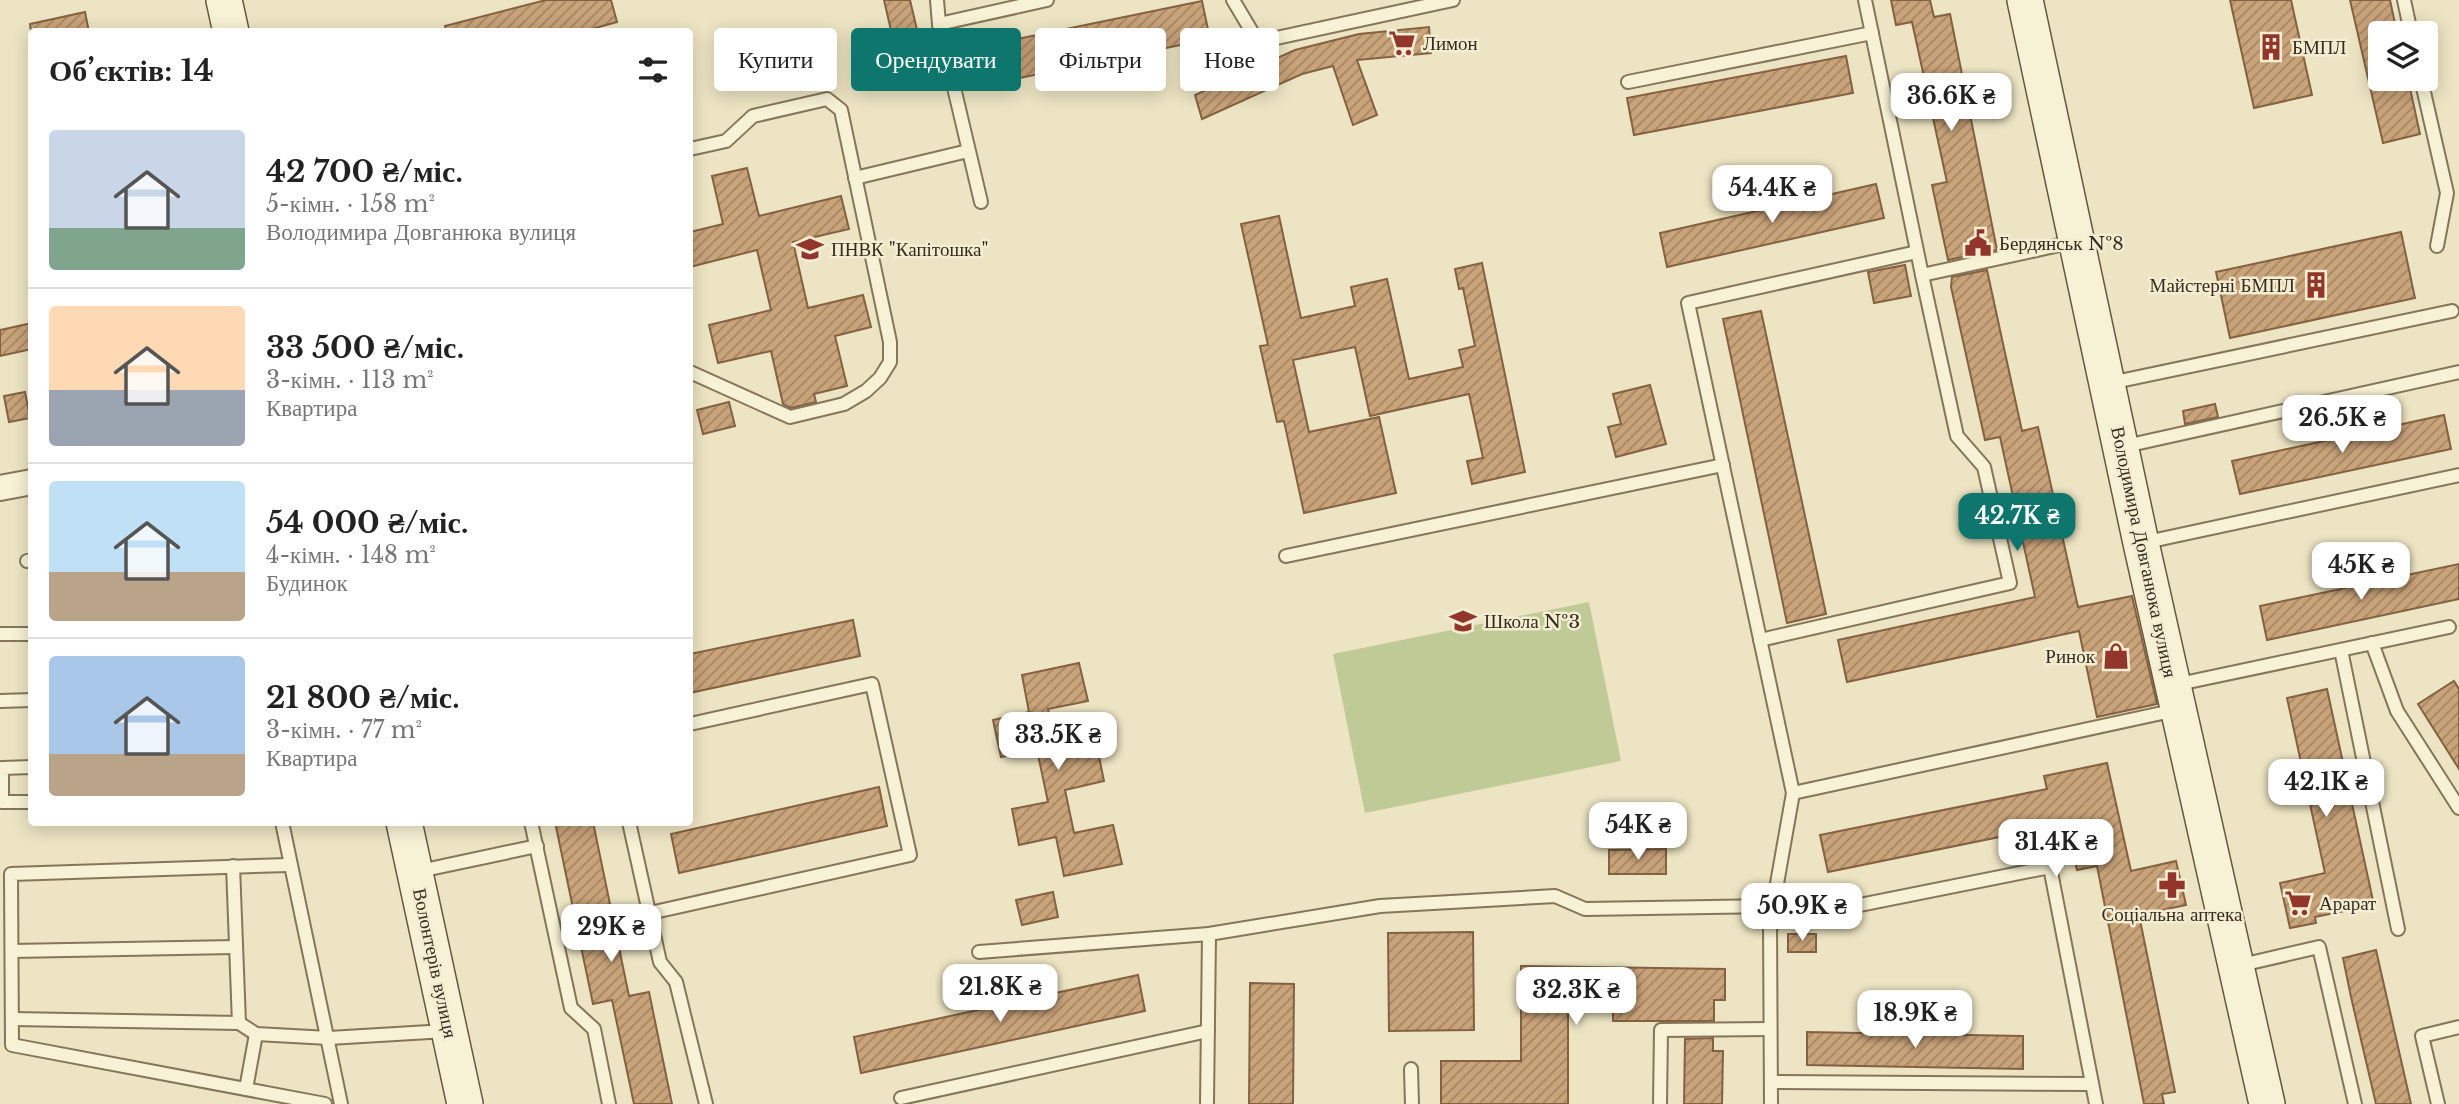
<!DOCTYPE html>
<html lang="uk">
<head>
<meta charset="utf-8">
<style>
	:root { --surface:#fff; --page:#f2f2f2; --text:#222; --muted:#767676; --line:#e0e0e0; --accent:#0f766e }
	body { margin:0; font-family:"Libre Baskerville",serif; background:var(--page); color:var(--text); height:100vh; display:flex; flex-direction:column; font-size:26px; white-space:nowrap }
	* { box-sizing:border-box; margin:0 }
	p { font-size:23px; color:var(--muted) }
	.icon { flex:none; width:38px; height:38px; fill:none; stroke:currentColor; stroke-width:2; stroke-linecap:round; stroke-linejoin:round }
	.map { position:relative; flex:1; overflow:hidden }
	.sheet { position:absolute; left:28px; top:28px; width:665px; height:798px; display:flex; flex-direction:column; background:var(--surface); border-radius:7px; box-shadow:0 4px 18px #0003 }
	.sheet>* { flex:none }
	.guide { position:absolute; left:714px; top:28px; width:665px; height:63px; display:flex; gap:14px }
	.tools { position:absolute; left:2368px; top:21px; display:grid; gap:14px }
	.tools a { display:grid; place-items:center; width:70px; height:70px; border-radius:7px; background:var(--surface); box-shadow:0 4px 18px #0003; font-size:35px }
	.price { position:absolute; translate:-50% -60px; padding:0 16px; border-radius:14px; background:#fff; color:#222; font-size:23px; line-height:46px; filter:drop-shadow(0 2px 4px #0008) }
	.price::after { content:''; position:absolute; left:50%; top:42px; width:21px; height:16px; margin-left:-10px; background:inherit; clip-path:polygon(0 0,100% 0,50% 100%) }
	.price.selected { background:var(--accent); color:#fff }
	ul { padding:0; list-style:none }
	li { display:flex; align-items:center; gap:21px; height:175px; padding:0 21px }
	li+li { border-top:2px solid var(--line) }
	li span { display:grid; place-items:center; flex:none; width:196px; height:140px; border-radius:7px; color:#555 }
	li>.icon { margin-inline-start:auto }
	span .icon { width:84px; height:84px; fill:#fffc; stroke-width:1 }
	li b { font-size:30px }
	h2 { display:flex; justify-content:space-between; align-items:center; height:84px; padding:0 21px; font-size:30px }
	.pill { padding:0 24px; border-radius:7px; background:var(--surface); box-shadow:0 4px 18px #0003; font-size:24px; line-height:63px }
	.pill.selected { background:var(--accent); color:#fff }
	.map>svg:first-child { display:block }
</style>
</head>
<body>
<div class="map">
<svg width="2459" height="1104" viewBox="0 0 2459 1104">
	<defs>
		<pattern id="building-hatch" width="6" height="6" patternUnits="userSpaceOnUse" patternTransform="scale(1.75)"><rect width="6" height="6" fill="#c9a37a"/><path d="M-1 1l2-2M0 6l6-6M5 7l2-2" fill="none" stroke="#a48563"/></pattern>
	</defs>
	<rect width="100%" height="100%" fill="#ece4c2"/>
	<polygon fill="#bfca97" points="1589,602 1621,761 1365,813 1333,654"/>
	<g fill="url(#building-hatch)" stroke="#846241" stroke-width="2">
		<polygon points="546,0 611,0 617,22 581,32 446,32 445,26"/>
		<polygon points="884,0 910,0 929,81 904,87"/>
		<polygon points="1891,0 1930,0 1934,17 1950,14 1997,250 1948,260 1932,185 1947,182 1912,22 1896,25"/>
		<polygon points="2230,0 2291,0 2312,95 2254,108"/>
		<polygon points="2350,0 2390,0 2397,33 2380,33 2380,79 2408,79 2420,134 2383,143"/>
		<polygon points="1202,1 1210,39 981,86 973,48"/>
		<polygon points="85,12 89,32 31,32 30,24"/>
		<polygon points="1429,27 1431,53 1357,60 1377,115 1353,125 1333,66 1302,74 1202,119 1195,95 1295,50 1359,34"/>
		<polygon points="1846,56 1853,93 1634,135 1627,98"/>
		<polygon points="747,168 759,216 841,196 849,229 793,242 808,308 863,295 871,327 835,336 847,386 814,394 816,402 791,408 783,404 771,351 718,363 709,325 771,310 757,250 690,267 690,232 723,224 712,176"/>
		<polygon points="1876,184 1884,218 1667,267 1660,233"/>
		<polygon points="1279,216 1301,318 1355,306 1351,287 1387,279 1409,379 1463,367 1459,350 1475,346 1463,288 1459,289 1455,269 1482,263 1525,472 1472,484 1467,461 1483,458 1469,394 1370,416 1355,347 1293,360 1309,432 1379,417 1396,493 1304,513 1284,421 1277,422 1260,346 1268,345 1241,224"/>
		<polygon points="2401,232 2415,298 2230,338 2216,272"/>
		<polygon points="1905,265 1911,296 1874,303 1868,272"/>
		<polygon points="1987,270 2022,431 2038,427 2078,607 2132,596 2157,704 2097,717 2079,631 1847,682 1838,640 2035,597 2000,437 1985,440 1951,287 1952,277"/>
		<polygon points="1761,311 1826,614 1787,623 1723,319"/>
		<polygon points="32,323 32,349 0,356 0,330"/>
		<polygon points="1650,385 1666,444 1616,457 1608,427 1621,424 1613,394"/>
		<polygon points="25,392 30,418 9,422 4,396"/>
		<polygon points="729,402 735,426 703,434 697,410"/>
		<polygon points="2215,404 2218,417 2185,424 2183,411"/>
		<polygon points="2444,415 2451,449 2240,494 2232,461"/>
		<polygon points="2459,564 2459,599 2267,640 2260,606"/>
		<polygon points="853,620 860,656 690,693 690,654"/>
		<polygon points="1079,663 1088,701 1048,709 1055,746 1095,737 1104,781 1065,790 1074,833 1113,825 1122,864 1064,876 1056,837 1019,845 1012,809 1048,802 1037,750 1001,757 993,720 1029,712 1022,675"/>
		<polygon points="2454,681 2459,689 2459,769 2418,704"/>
		<polygon points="2327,689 2374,905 2315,917 2316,923 2290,928 2280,883 2325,873 2287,698"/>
		<polygon points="2107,763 2131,871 2176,861 2186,905 2139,915 2175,1092 2162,1094 2164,1104 2144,1104 2097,866 2077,870 2070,840 2056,843 2053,826 1828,872 1820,835 2047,789 2044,776"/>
		<polygon points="879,787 887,826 679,873 671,834"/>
		<polygon points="555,822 593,822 629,996 649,992 672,1104 634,1104 612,1000 593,1004"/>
		<polygon points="1666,849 1666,874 1609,874 1609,850"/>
		<polygon points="1053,892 1058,917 1022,925 1016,900"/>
		<polygon points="1473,932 1474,1030 1389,1031 1388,933"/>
		<rect x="1788" y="934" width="28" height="18"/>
		<polygon points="2376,950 2411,1104 2376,1104 2351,997 2343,958"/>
		<polygon points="1521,966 1725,969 1725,1000 1714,1000 1714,1021 1613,1021 1613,998 1568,997 1568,1104 1441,1104 1441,1061 1521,1061"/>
		<polygon points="1138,975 1145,1011 861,1073 854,1037"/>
		<polygon points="1250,983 1294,984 1293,1104 1249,1104"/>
		<polygon points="1807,1032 2023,1036 2023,1069 1807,1065"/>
		<polygon points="1713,1038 1713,1051 1723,1051 1722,1104 1684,1104 1685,1039"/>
	</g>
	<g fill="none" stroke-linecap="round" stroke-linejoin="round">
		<defs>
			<g id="lane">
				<polyline points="937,0 939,24 1047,0"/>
				<polyline points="1233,0 1258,42 1453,0"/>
				<polyline points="1865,0 1922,275 2073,242"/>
				<polyline points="2404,0 2411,33"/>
				<polyline points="939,24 981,202"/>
				<polyline points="2421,79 2447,193 2437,246"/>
				<polyline points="1628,82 1872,33"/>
				<polyline points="690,149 726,141 753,116 827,99 841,110 890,342 890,362 880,378 866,391 844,404 790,417 690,372"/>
				<polyline points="855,178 968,151"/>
				<polyline points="2110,383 2452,311"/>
				<polyline points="2121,447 2459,372"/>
				<polyline points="2142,543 2459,475"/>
				<polyline points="1286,556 1723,465"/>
				<polyline points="27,561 32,560"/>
				<polyline points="0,634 32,634"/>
				<polyline points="1760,640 2010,583 1984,467 1957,436 1922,275"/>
				<polyline points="2372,643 2397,711 2459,808"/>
				<polyline points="2341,650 2398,929"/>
				<polyline points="2174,685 2449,627"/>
				<polyline points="0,701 32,700"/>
				<polyline points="32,767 2,768 2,802 32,802"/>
				<polyline points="1793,793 2176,710"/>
				<polyline points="282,822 341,1104"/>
				<polyline points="531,822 571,1008 594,1029 609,1104"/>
				<polyline points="629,822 660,962 676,982 706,1104"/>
				<polyline points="288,865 11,874 12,1045 325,1104"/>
				<polyline points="233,866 239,1023"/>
				<polyline points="415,872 537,846"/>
				<polyline points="650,913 910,855 872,684 690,724"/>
				<polyline points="1770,923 2050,867 2096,1104"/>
				<polyline points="12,951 235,947"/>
				<polyline points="979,952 1209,934 1380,906 1555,896 1585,909 1773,906"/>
				<polyline points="2237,966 2319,947 2355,1104"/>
				<polyline points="13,1019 239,1023 256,1034 329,1038 446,1031"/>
				<polyline points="1411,1069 1412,1104"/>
				<polyline points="1771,1082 2092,1084"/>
				<polyline points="246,1089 256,1034"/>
				<polyline points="901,1098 1208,1031"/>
				<polyline points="1207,1104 1209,934"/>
				<polyline points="1660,1104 1661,1030 1770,1029"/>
				<polyline points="1771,1104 1770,923 1793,793 1688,303 1917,252"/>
				<polyline points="2438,1104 2422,1036 2459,1027"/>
			</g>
			<polyline id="street" points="0,488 32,482"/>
			<g id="secondary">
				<polyline points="224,0 231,32"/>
				<polyline points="2025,0 2141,543 2267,1104"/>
				<polyline points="404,822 465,1104"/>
			</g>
		</defs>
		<use href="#lane" stroke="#85765a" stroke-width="16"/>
		<use href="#street" stroke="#85765a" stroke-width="28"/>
		<use href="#secondary" stroke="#67573d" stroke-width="38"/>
		<use href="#lane" stroke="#f7f1d5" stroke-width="12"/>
		<use href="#street" stroke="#f7f1d5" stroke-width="24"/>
		<use href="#secondary" stroke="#f7f1d5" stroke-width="35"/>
	</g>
	<defs>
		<symbol id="supermarket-bare" viewBox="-9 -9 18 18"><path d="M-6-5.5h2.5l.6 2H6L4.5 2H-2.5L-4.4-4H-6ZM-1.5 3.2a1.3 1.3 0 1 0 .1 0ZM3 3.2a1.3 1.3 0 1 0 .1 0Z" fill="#92362c" stroke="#f4edd2" stroke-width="2.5" paint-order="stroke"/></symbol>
		<symbol id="building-bare" viewBox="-9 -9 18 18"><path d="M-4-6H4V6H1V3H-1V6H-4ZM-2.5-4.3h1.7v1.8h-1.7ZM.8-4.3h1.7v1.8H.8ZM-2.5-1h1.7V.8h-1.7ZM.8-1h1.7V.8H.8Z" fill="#92362c" stroke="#f4edd2" stroke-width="2.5" paint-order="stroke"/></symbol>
		<symbol id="civic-bare" viewBox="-9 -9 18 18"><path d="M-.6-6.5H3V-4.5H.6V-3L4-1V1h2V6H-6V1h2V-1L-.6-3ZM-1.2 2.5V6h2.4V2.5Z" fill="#92362c" stroke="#f4edd2" stroke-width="2.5" paint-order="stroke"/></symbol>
		<symbol id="school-bare" viewBox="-9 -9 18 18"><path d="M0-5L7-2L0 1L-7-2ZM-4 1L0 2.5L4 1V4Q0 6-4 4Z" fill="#92362c" stroke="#f4edd2" stroke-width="2.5" paint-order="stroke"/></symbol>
		<symbol id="shop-bare" viewBox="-9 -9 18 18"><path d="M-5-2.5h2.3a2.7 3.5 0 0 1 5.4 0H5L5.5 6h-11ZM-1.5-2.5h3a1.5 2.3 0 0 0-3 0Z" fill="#92362c" stroke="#f4edd2" stroke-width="2.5" paint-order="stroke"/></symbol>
		<symbol id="pharmacy-bare" viewBox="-9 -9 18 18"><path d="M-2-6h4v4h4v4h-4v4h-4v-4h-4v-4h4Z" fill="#92362c" stroke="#f4edd2" stroke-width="2.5" paint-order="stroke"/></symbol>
	</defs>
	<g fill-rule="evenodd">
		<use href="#supermarket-bare" x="1383" y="24" width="38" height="38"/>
		<use href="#building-bare" x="2252" y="28" width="38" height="38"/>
		<use href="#civic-bare" x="1959" y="224" width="38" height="38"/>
		<use href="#school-bare" x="791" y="230" width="38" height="38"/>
		<use href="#building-bare" x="2297" y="266" width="38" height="38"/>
		<use href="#school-bare" x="1444" y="602" width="38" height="38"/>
		<use href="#shop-bare" x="2097" y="637" width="38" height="38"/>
		<use href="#pharmacy-bare" x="2153" y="866" width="38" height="38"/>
		<use href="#supermarket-bare" x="2279" y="884" width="38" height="38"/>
	</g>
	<g text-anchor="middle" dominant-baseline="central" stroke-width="5" stroke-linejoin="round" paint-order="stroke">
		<g font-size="19" fill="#362c1e" stroke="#f4edd2" text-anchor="start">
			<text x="1423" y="43">Лимон</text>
			<text x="2292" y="47">БМПЛ</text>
			<text x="1999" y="243">Бердянськ №8</text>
			<text x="831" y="249">ПНВК "Капітошка"</text>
			<text x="2295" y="285" text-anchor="end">Майстерні БМПЛ</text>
			<text x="1484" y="621">Школа №3</text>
			<text x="2095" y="656" text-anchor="end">Ринок</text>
			<text x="2319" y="903">Арарат</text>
			<text x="2172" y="914" text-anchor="middle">Соціальна аптека</text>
		</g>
		<g font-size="19" fill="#362c1e" stroke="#f4edd2">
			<text transform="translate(2144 552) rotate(78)">Володимира Довганюка вулиця</text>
			<text transform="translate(435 963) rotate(78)">Волонтерів вулиця</text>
		</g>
	</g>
</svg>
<div class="tools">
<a><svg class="icon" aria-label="layers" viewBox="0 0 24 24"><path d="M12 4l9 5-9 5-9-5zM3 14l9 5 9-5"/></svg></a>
</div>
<b class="price" style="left:1951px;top:133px">36.6K ₴</b>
<b class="price" style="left:1772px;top:225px">54.4K ₴</b>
<b class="price" style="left:2342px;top:455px">26.5K ₴</b>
<b class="price selected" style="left:2017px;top:553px">42.7K ₴</b>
<b class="price" style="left:2361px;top:602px">45K ₴</b>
<b class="price" style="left:1058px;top:772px">33.5K ₴</b>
<b class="price" style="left:2326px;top:819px">42.1K ₴</b>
<b class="price" style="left:1638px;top:862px">54K ₴</b>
<b class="price" style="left:2056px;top:879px">31.4K ₴</b>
<b class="price" style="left:1802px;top:943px">50.9K ₴</b>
<b class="price" style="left:611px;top:964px">29K ₴</b>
<b class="price" style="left:1000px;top:1024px">21.8K ₴</b>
<b class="price" style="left:1576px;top:1027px">32.3K ₴</b>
<b class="price" style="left:1915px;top:1050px">18.9K ₴</b>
<div class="guide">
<a class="pill">Купити</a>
<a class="pill selected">Орендувати</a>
<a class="pill">Фільтри</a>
<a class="pill">Нове</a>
</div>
<section class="sheet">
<h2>Об’єктів: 14<svg class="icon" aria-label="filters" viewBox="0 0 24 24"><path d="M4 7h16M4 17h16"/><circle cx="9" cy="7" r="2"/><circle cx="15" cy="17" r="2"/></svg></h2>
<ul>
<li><span style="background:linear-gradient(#c9d6e8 70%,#7fa58c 0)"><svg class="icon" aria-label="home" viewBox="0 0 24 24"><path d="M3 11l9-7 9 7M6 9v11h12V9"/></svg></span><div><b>42 700 ₴/міс.</b><p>5-кімн. · 158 m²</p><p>Володимира Довганюка вулиця</p></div></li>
<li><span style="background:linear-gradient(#ffd9b3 60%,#9aa5b1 0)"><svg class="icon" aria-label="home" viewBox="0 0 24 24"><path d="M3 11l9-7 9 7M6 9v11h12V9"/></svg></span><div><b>33 500 ₴/міс.</b><p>3-кімн. · 113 m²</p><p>Квартира</p></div></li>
<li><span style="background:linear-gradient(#bfe0f5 65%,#b9a48a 0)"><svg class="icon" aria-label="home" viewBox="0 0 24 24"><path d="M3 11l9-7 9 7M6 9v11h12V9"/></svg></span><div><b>54 000 ₴/міс.</b><p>4-кімн. · 148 m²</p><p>Будинок</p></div></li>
<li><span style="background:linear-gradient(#a9c7e8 70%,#b9a48a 0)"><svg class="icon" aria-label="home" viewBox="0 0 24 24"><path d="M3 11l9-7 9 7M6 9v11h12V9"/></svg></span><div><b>21 800 ₴/міс.</b><p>3-кімн. · 77 m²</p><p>Квартира</p></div></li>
</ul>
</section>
</div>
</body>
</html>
